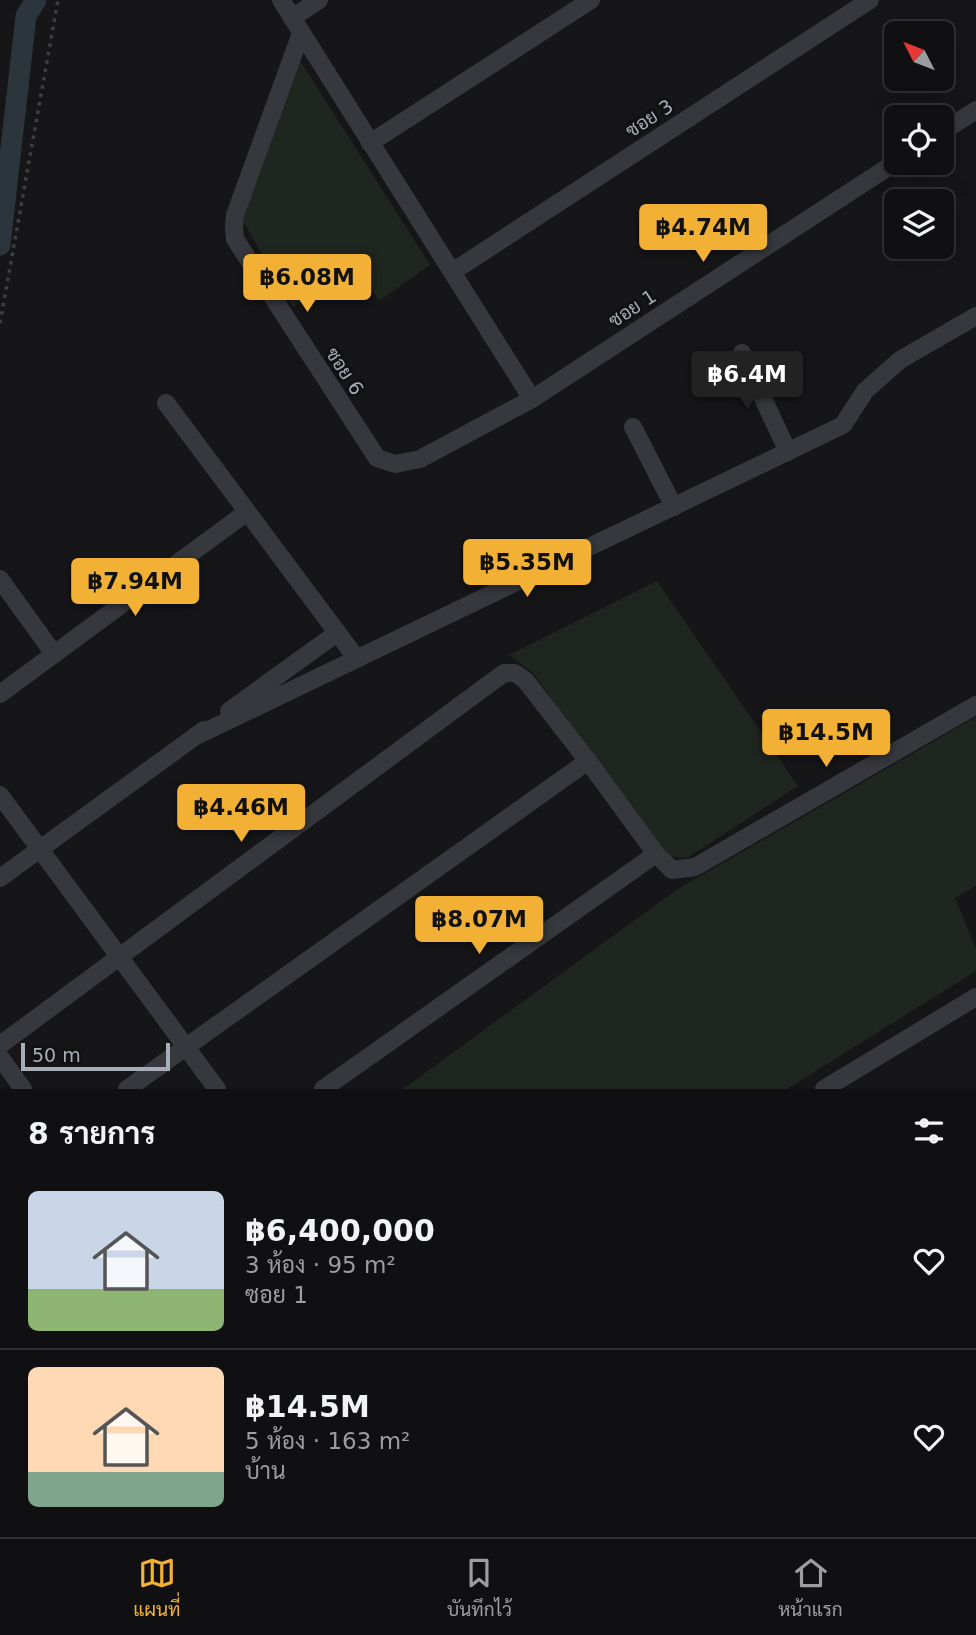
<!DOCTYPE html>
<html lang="th">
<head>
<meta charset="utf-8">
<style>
	:root { --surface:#101012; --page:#1e1e20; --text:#f1f3f6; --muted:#9c9d9f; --line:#303032; --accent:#f2b134 }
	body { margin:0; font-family:"DejaVu Sans",Sarabun,sans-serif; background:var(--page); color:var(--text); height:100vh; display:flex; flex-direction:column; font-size:26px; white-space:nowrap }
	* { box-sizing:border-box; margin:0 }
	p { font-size:23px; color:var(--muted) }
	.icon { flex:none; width:38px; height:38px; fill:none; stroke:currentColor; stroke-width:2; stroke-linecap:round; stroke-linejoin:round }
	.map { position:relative; height:1089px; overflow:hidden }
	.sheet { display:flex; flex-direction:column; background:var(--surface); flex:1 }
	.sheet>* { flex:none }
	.needle { width:46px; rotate:312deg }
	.controls { position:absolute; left:884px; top:21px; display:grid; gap:14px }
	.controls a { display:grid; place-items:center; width:70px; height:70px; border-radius:10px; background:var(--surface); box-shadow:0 7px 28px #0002,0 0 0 2px var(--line); font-size:35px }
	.scale { position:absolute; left:21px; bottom:18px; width:149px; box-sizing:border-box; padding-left:7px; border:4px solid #a8adb8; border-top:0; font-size:19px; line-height:24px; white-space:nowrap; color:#a8adb8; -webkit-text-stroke:5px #111113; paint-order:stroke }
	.price { position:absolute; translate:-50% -60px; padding:0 16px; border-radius:7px; background:var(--accent); color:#111; font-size:23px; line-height:46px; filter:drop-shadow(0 2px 4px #0008) }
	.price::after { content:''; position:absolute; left:50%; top:42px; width:21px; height:16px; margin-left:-10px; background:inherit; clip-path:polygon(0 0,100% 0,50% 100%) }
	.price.selected { background:#222; color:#fff }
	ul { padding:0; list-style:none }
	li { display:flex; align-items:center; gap:21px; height:175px; padding:0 28px }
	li+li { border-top:2px solid var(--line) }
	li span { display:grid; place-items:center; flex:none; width:196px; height:140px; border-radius:10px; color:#555 }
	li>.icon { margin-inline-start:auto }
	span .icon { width:84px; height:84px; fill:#fffc; stroke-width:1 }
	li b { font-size:30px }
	h2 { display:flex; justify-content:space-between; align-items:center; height:84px; padding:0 28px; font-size:30px }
	.menu { display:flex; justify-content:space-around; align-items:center; height:98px; border-top:2px solid var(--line); background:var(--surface); font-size:19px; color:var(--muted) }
	.menu a { display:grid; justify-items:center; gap:4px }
	.menu .selected { color:var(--accent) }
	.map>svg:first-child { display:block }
</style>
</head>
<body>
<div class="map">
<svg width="976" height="1089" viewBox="0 0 976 1089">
	<rect width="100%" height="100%" fill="#161618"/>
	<g fill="#1e261f">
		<polygon points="299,59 430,265 379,301 355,262 293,307 242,220"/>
		<polygon points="657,581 798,786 687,858 668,856 660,851 533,673 509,655"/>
		<polygon points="976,717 976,886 955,898 976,949 976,971 787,1089 403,1089 676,890"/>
	</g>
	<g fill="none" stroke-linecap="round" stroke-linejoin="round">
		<polyline stroke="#2c353c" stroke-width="21" points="0,245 26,16 36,0"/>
		<polyline stroke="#3d3f44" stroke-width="3.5" stroke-dasharray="3.5 5" stroke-linecap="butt" points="0,323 58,0"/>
		<g stroke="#37383d" stroke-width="18">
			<polyline points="281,0 532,399"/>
			<polyline points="292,18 319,0"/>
			<polyline points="301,33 235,215 234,227 235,239 377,458 395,464 420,459 532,399 896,162"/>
			<polyline points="942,132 976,110"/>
			<polyline points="370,143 591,0"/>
			<polyline points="452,272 870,0"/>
			<polyline points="742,353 788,452"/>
			<polyline points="166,403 357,659"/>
			<polyline points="633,427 674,507"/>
			<polyline points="0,579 54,654"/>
			<polyline points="0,694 247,512"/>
			<polyline points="229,711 337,633"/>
			<polyline points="194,737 843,425 865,391 900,360 976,316"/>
			<polyline points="0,795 217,1089"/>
			<polyline points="0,878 204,730"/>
			<polyline points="0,1045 504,673 515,673 525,680 588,761 656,854 672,870 695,867 976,705"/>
			<polyline points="0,1057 23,1089"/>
			<polyline points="127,1089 588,761"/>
			<polyline points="323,1089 656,854"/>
			<polyline points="824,1089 976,997"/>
		</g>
	</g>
	<g text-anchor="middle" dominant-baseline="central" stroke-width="6" stroke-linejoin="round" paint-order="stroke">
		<g font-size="19" fill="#a8adb8" stroke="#111113">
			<text transform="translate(649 118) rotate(-33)">ซอย 3</text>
			<text transform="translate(632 308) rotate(-33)">ซอย 1</text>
			<text transform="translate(345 371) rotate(57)">ซอย 6</text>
		</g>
	</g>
</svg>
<div class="controls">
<a><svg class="needle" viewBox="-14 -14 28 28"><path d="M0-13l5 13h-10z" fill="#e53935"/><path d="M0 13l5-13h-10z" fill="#9c9d9f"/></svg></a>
<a><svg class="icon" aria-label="locate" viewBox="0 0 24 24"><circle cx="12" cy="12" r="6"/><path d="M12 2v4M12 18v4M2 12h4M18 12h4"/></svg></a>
<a><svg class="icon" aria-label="layers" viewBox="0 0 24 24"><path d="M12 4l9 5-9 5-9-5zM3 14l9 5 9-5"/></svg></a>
</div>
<div class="scale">50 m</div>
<b class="price" style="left:703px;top:264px">฿4.74M</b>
<b class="price" style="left:307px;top:314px">฿6.08M</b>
<b class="price selected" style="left:747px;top:411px">฿6.4M</b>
<b class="price" style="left:527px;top:599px">฿5.35M</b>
<b class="price" style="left:135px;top:618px">฿7.94M</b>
<b class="price" style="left:826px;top:769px">฿14.5M</b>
<b class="price" style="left:241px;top:844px">฿4.46M</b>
<b class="price" style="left:479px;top:956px">฿8.07M</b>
</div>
<section class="sheet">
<h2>8 รายการ<svg class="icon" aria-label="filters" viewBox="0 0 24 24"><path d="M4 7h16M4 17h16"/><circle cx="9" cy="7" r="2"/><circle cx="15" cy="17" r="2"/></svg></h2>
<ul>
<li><span style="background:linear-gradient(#c9d6e8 70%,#8fb573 0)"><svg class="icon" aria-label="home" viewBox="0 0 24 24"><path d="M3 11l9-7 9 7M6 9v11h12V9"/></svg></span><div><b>฿6,400,000</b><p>3 ห้อง · 95 m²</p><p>ซอย 1</p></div><svg class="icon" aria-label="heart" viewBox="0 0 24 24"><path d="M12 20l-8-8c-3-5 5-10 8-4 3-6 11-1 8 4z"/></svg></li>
<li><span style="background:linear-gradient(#ffd9b3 75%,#7fa58c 0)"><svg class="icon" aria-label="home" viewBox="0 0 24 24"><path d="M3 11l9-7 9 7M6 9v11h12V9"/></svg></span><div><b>฿14.5M</b><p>5 ห้อง · 163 m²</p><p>บ้าน</p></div><svg class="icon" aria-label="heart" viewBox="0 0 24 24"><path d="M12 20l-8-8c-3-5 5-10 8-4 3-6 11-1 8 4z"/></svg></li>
</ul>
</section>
<nav class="menu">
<a class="selected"><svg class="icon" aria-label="map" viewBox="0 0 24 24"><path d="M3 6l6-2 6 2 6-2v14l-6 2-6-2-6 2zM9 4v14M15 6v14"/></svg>แผนที่</a>
<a><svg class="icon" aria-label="saved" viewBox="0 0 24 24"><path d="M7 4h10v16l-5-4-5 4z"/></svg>บันทึกไว้</a>
<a><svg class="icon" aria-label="home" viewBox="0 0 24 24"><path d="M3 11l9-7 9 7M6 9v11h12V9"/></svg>หน้าแรก</a>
</nav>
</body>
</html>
